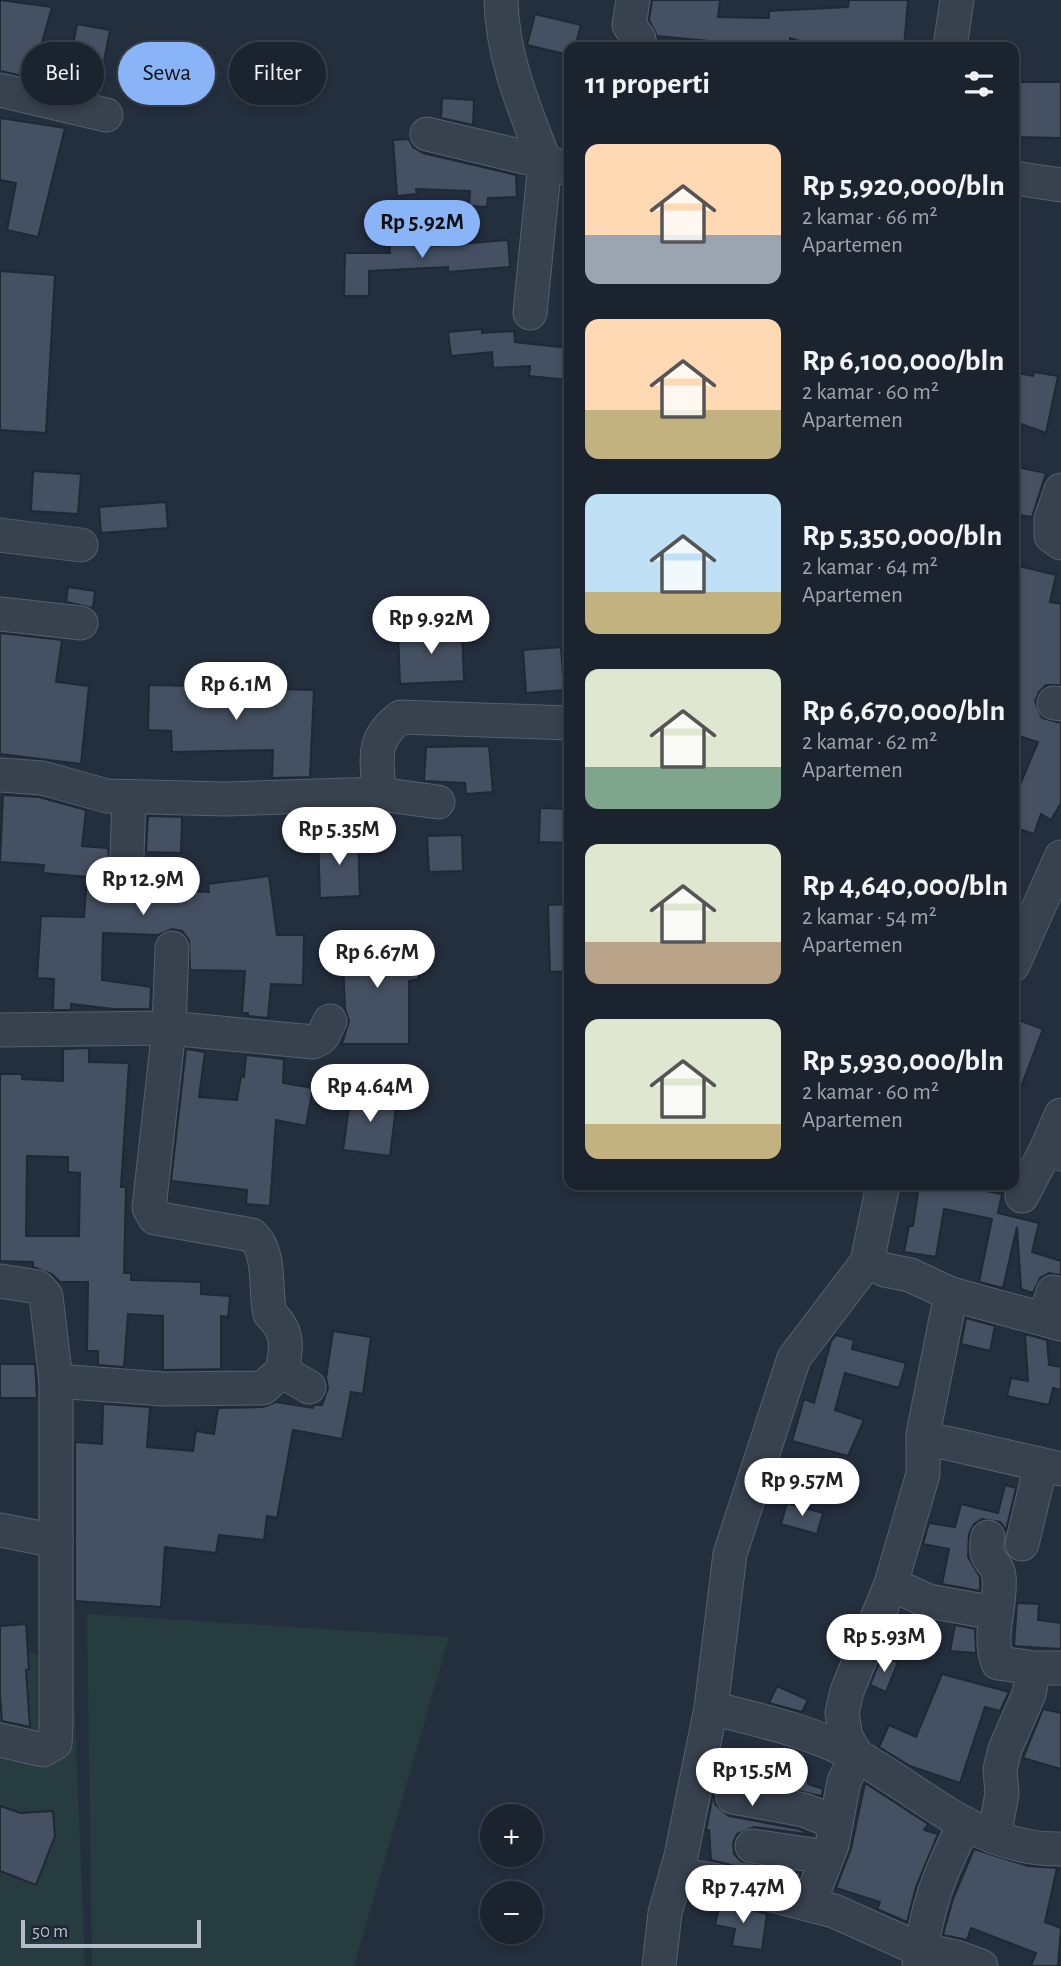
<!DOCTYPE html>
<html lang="id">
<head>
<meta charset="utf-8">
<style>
	:root { --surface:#1b232e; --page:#282f3a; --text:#f1f3f6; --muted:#a0a4aa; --line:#39404a; --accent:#8ab4f8 }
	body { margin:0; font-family:"Alegreya Sans",sans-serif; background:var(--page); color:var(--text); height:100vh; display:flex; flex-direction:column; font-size:26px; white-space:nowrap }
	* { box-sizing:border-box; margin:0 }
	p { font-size:23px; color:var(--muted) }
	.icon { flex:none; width:38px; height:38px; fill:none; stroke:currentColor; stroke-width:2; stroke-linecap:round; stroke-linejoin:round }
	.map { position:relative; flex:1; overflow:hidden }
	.panel { position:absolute; left:564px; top:42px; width:455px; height:1148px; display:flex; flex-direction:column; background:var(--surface); border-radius:14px; box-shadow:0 4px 10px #0003,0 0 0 2px var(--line) }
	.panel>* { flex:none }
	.guide { position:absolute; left:21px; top:42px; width:438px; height:63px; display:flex; gap:14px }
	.fabs { position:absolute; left:480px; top:1804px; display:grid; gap:14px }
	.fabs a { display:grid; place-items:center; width:63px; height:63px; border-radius:50%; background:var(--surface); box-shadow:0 4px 10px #0003,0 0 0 2px var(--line); font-size:35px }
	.scale { position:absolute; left:21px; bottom:18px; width:180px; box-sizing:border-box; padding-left:7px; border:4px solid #b4bcc9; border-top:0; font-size:19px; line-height:24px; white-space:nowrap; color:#b4bcc9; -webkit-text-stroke:5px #1d2633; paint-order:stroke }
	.price { position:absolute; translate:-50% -60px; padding:0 16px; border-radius:24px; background:#fff; color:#222; font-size:23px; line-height:46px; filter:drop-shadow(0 2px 4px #0008) }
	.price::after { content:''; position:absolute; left:50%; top:42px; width:21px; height:16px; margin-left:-10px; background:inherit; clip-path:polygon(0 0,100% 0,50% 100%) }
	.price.on { background:var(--accent); color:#111 }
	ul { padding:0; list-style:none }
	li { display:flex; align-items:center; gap:21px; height:175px; padding:0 21px }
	li span { display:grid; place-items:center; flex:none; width:196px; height:140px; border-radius:14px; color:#555 }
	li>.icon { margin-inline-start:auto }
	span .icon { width:84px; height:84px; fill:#fffc; stroke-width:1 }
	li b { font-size:30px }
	h2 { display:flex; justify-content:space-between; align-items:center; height:84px; padding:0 21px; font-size:30px }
	.pill { padding:0 24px; border-radius:32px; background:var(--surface); box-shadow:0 4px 10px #0003,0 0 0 2px var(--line); font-size:24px; line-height:63px }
	.pill.on { background:var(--accent); color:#111 }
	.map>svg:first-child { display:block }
</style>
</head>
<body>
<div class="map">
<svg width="1061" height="1966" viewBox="0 0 1061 1966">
	<rect width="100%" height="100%" fill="#242f3e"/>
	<g fill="#263c3f">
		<polygon points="87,1614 449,1637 354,1966 92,1966"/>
		<polygon points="0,1641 73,1668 85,1966 0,1966"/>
	</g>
	<g fill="#455162" stroke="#1f2835" stroke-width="2" fill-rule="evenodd">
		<polygon points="0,0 52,7 32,78 0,71"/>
		<polygon points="652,0 720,0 718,17 769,18 769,11 848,7 849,0 908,0 904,47 820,47 790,38 790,47 719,45 719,42 657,36 649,20"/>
		<polygon points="535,14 581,25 575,47 569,47 569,55 527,45"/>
		<polygon points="77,24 110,30 98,93 65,86"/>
		<polygon points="1013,82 1061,82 1061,138 1013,137"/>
		<polygon points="442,98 474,100 473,125 441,118"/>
		<polygon points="0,118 65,128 38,237 7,230 16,183 0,180"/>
		<polygon points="409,139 413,147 423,153 516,175 517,197 488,198 487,207 469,206 470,191 416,189 417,194 397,196 393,140"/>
		<polygon points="434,236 434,246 508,240 510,267 448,272 448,267 369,271 369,296 344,296 345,253 390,253 389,238"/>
		<polygon points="0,271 55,275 46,433 0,430"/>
		<polygon points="482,329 482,333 514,331 515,342 569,348 569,380 529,376 530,366 493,368 492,352 451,356 448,332"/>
		<polygon points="1013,372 1033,376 1034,372 1058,376 1046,433 1013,421"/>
		<polygon points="1017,467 1046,473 1032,517 1013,514"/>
		<polygon points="33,471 81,474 78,514 31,511"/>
		<polygon points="166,502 168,528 101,533 99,507"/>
		<polygon points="1019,566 1056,575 1050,602 1061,604 1061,685 1046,685 1039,692 1035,701 1042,718 1061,723 1061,803 1051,820 1041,814 1034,834 1013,827 1013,801 1038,742 1013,734 1013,591"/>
		<polygon points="68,587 95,591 93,608 66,602"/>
		<polygon points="462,629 464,681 400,684 398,632"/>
		<polygon points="0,633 62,640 56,682 89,686 81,764 0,754"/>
		<polygon points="561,647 564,690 526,693 523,650"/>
		<polygon points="199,674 238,674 238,704 275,705 276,689 314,690 310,777 272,778 273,750 172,752 171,731 148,730 149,685 198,686"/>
		<polygon points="489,746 493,792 466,794 465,783 424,781 426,747"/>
		<polygon points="3,795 39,797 86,810 82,846 108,848 110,865 114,871 113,888 209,892 208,884 269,876 277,935 304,935 303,985 271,984 268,1018 248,1016 248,1013 242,1013 245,971 190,970 189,940 182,931 172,929 158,935 103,933 102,980 151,987 150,1009 113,1009 71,1004 71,1010 53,1010 54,979 37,978 41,916 84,917 87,877 43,873 44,865 0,862"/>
		<polygon points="540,808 569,809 569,843 539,842"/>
		<polygon points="148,816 182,817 181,853 146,852"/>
		<polygon points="462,835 463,871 429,872 427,836"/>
		<polygon points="358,836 360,896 320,898 318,838"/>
		<polygon points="569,904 569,971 550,972 548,905"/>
		<polygon points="393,934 394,952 416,950 419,979 409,981 409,1044 342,1044 349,1021 345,1009 342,938"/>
		<polygon points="1013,1018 1043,1029 1015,1103 1013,1103"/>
		<path d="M89,1048V1062L129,1063L121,1187H126L124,1273H131V1280L201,1282V1294L230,1296L228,1317L221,1316V1369L163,1370V1316L128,1314L124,1367L98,1365V1351H87L88,1282H60L52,1274L33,1267V1262L0,1261V1074H22V1079L63,1081V1049ZM27,1156L68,1157V1172L80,1173L79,1236H26Z"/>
		<polygon points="186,1049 205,1052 199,1097 237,1100 241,1076 244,1077 246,1055 284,1059 283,1083 313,1088 306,1126 276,1120 270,1206 246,1204 247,1190 171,1181"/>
		<polygon points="351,1092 397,1099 390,1156 343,1150"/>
		<polygon points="919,1185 955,1185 1002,1194 998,1213 1039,1223 1032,1252 1061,1261 1061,1275 1049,1273 1040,1278 1033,1293 1021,1289 1017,1227 1003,1288 979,1282 992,1219 944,1209 936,1257 904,1252 909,1226 913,1226"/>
		<polygon points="966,1318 995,1326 990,1351 961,1344"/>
		<polygon points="333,1331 371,1337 363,1394 351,1392 342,1439 293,1430 277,1518 267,1516 264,1540 219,1535 216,1553 165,1547 161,1607 75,1601 75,1442 102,1444 103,1404 150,1407 147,1447 193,1451 196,1431 214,1434 218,1408 263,1407 276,1402 313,1408 314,1405 322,1405 328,1388 326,1378"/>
		<polygon points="1025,1334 1047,1340 1049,1365 1061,1367 1061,1390 1053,1388 1049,1405 1007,1396 1011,1378 1028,1381"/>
		<polygon points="836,1335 854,1340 852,1349 906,1363 899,1388 845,1373 835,1410 864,1420 848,1456 792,1441 804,1399 814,1403 831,1341"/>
		<polygon points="0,1364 35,1364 37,1398 0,1398"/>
		<polygon points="1005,1485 1016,1488 1006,1530 1000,1522 982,1519 974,1524 969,1534 968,1557 980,1577 980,1591 942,1584 949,1549 923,1544 929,1523 955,1527 961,1504 998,1513"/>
		<polygon points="787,1503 823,1513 817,1534 781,1524"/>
		<polygon points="1017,1603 1039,1604 1038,1620 1061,1623 1061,1649 1014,1646"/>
		<polygon points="26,1624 29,1669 26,1670 30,1727 2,1721 0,1695 0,1626"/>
		<polygon points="955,1625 975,1629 976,1653 950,1651"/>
		<polygon points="881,1658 898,1662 886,1692 870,1685"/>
		<polygon points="942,1674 1009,1692 1000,1711 985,1707 960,1783 910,1766 879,1747 889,1725 916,1737"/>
		<polygon points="777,1686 808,1700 802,1712 769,1703"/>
		<polygon points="1043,1709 1061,1713 1061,1769 1023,1758"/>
		<polygon points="722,1750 748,1753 747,1760 782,1765 781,1767 808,1768 808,1784 823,1789 822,1796 736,1778 726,1779 714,1793 715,1804 729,1816 799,1829 814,1835 754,1827 737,1834 733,1843 734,1854 741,1861 801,1873 797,1882 711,1860 709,1830 706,1830"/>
		<polygon points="865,1783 928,1824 924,1830 938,1834 916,1887 907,1922 877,1909 880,1902 836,1888 851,1849"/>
		<polygon points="0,1806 21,1813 53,1811 55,1836 36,1885 0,1871"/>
		<polygon points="974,1849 1028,1866 1057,1868 1045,1922 1061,1928 1058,1966 1031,1966 1036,1953 971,1928 967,1940 943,1935 953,1899"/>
		<polygon points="720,1902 767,1914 762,1950 732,1946 735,1929 715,1925"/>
	</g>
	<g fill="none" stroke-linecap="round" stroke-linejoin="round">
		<defs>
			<g id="minor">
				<path d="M501,0C502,57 525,110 545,162"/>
				<polyline points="633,0 629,25 639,39 638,47"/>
				<polyline points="950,47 957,0"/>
				<polyline points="0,90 106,115"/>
				<polyline points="427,134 545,162"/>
				<polyline points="1013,178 1061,185"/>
				<polyline points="530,313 545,162 569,169"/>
				<polyline points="1061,490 1051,519 1051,536 1061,543"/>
				<polyline points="0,535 81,545"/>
				<polyline points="0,614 81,623"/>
				<polyline points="1054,703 1061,704"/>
				<polyline points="0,775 42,778 107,796 227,799 379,794 438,802"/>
				<path d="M379,794C378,760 369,740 401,717L569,723"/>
				<polyline points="127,857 129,797"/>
				<polyline points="172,948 169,1028 313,1042 322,1037 330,1021"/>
				<polyline points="1013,965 1061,857"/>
				<path d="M0,1030L169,1028L149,1208L155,1218L252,1235C272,1253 264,1288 270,1314C289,1331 287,1347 282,1371L263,1388L163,1389L56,1381"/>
				<polyline points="1061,1115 1047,1148 1061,1154"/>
				<polyline points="883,1185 867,1262 885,1270 910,1275 951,1294 1061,1324"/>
				<polyline points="1022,1196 1047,1148"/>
				<polyline points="0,1281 38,1287 46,1296 56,1381 56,1725 55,1743 43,1750 0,1740"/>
				<polyline points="1045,1319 1053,1292"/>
				<polyline points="282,1371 309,1387"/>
				<polyline points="923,1440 947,1443 1061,1469"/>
				<polyline points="0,1530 56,1541"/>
				<path d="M988,1537C982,1563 997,1559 999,1576C1002,1606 987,1634 998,1663L1034,1668"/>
				<polyline points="1022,1544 1041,1465"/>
				<polyline points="891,1584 928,1601 995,1613"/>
				<path d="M711,1708C760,1720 814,1732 859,1757C924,1794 981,1851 1061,1849"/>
				<polyline points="733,1797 804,1810 836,1823"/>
				<polyline points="994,1837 1002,1794 1000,1769 1005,1749 1029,1694 1034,1668 1061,1668"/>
				<polyline points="752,1846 826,1857"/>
				<polyline points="676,1874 713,1880 834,1911 921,1950 956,1957 981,1966"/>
				<polyline points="809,1904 832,1845 844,1781 857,1756 846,1737 842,1713 847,1691 891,1584 923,1474 923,1434 951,1294"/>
				<polyline points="659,1966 665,1913 681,1856 711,1708 730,1554 794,1358 867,1262"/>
				<path d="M919,1966C926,1909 938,1876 964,1825"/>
			</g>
		</defs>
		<use href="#minor" stroke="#565f6c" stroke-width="35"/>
		<use href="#minor" stroke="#38414e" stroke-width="33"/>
	</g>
</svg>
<div class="fabs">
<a>+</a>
<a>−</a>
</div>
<div class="scale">50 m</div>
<b class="price on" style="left:422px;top:260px">Rp 5.92M</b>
<b class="price" style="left:431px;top:656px">Rp 9.92M</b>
<b class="price" style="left:236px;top:722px">Rp 6.1M</b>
<b class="price" style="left:339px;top:867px">Rp 5.35M</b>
<b class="price" style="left:143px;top:917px">Rp 12.9M</b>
<b class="price" style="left:377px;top:990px">Rp 6.67M</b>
<b class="price" style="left:370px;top:1124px">Rp 4.64M</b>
<b class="price" style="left:802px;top:1518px">Rp 9.57M</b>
<b class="price" style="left:884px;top:1674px">Rp 5.93M</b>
<b class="price" style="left:752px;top:1808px">Rp 15.5M</b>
<b class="price" style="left:743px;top:1925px">Rp 7.47M</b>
<div class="guide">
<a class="pill">Beli</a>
<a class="pill on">Sewa</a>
<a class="pill">Filter</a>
</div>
<section class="panel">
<h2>11 properti<svg class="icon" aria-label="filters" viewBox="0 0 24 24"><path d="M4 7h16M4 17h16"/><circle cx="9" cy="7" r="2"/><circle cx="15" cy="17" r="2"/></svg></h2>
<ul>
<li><span style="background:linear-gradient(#ffd9b3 65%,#9aa5b1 0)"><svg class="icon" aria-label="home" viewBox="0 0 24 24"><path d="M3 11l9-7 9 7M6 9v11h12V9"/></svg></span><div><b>Rp 5,920,000/bln</b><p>2 kamar · 66 m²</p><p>Apartemen</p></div></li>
<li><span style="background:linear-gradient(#ffd9b3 65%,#c2b280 0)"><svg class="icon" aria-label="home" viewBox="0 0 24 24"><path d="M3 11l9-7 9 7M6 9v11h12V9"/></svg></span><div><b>Rp 6,100,000/bln</b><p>2 kamar · 60 m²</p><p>Apartemen</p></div></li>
<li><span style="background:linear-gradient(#bfe0f5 70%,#c2b280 0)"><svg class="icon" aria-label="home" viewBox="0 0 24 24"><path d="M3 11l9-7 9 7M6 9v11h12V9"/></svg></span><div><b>Rp 5,350,000/bln</b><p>2 kamar · 64 m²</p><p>Apartemen</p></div></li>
<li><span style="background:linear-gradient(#dfe7d0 70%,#7fa58c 0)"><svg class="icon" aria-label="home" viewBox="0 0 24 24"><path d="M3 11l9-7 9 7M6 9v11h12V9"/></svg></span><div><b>Rp 6,670,000/bln</b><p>2 kamar · 62 m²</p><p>Apartemen</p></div></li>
<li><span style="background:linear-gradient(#dfe7d0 70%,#b9a48a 0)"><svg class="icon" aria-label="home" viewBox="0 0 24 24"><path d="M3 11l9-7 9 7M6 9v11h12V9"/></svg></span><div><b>Rp 4,640,000/bln</b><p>2 kamar · 54 m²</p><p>Apartemen</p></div></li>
<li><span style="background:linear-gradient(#dfe7d0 75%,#c2b280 0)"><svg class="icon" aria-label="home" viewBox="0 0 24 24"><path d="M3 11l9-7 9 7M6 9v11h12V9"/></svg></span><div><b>Rp 5,930,000/bln</b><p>2 kamar · 60 m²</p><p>Apartemen</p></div></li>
</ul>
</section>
</div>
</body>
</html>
